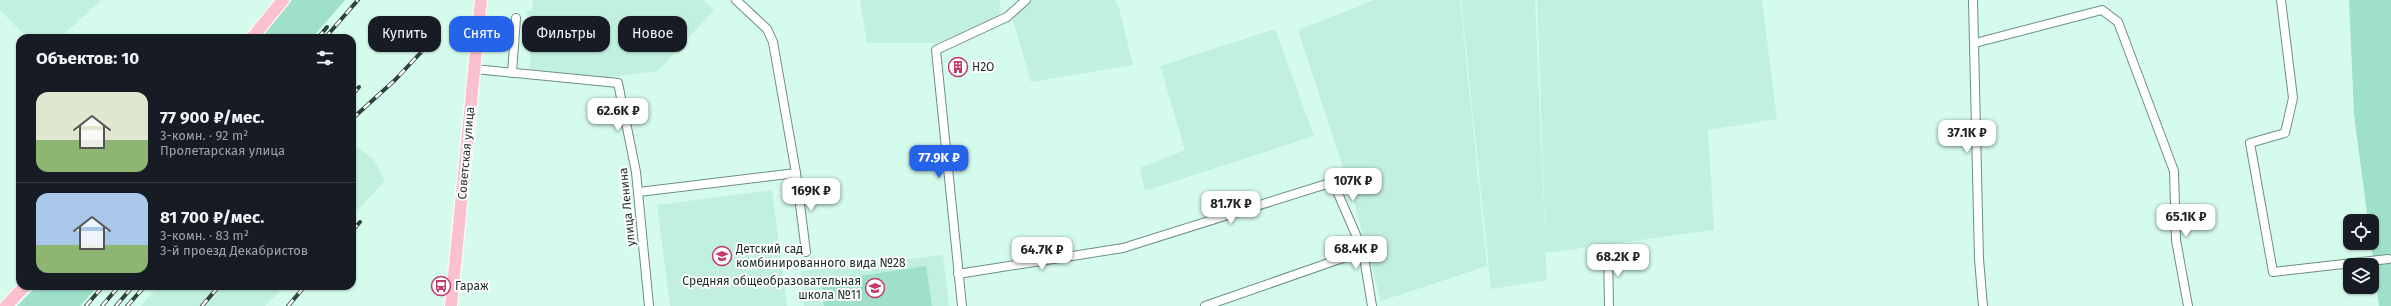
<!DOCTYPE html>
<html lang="ru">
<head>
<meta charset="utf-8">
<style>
	:root { --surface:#171b24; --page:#20242c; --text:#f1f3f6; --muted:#9ea1a6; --line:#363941; --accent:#2563eb }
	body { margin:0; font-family:"Fira Sans",sans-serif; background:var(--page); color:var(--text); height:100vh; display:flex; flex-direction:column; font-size:15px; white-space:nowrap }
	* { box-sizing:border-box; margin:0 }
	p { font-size:13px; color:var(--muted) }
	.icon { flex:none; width:22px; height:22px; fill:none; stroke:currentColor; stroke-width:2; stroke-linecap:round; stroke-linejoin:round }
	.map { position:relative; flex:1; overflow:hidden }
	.side { position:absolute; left:16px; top:34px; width:340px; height:256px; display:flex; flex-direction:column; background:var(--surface); border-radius:12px; box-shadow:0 1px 3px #0004 }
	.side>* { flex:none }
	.top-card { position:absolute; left:368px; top:16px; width:380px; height:36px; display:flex; gap:8px }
	.tools { position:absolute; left:2343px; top:214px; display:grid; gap:8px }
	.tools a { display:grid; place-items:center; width:36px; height:36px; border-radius:8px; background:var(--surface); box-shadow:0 1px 3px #0004; font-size:20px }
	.price { position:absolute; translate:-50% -34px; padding:0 9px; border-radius:8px; background:#fff; color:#222; font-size:13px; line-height:26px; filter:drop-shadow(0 1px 2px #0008) }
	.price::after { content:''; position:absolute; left:50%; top:24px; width:12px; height:9px; margin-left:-6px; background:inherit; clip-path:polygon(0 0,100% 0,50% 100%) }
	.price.current { background:var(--accent); color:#fff }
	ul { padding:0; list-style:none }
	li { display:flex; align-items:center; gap:12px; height:100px; padding:0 20px }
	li+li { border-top:1px solid var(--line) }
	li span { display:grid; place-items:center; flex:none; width:112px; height:80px; border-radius:12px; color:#555 }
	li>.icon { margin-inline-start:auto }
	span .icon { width:48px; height:48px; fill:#fffc; stroke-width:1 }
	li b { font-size:17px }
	h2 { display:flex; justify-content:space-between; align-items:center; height:48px; padding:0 20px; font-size:17px }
	.pill { padding:0 14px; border-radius:12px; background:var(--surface); box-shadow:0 1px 3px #0004; font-size:14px; line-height:36px }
	.pill.current { background:var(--accent); color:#fff }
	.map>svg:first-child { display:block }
</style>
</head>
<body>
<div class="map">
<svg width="2391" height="306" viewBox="0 0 2391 306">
	<rect width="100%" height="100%" fill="#d5fbed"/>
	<g fill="#c2f0df">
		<polygon points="0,0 101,0 60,38 27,38 0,10"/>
		<polygon points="533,0 703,0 714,10 658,71 592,79 530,72 531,26 526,25 527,11 532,11"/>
		<polygon points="860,0 1000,0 999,18 936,43 867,43"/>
		<polygon points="1028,0 1114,0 1118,4 1133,65 1031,82 1011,14"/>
		<polygon points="1374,0 1460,0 1487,266 1381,301 1352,195 1298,30"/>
		<polygon points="1461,0 1535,0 1547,280 1491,289"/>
		<polygon points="1537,0 1762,0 1777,119 1708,130 1714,230 1546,253"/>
		<polygon points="1275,29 1314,136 1145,191 1140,168 1185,150 1160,66"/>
		<polygon points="352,143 374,160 385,181 352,216"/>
		<polygon points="772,190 787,306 670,306 657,205"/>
		<polygon points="943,255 949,306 804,306 801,271"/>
		<polygon points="158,286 285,286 265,306 141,306"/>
	</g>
	<g fill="#9fe0ca">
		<polygon points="292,0 345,0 312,38 261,38"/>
		<polygon points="2349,0 2391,0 2391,306 2379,306 2371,243 2372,221 2368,221 2354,114"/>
		<polygon points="926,266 932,306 824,306 821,282"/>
		<polygon points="37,286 98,286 80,306 17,306"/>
	</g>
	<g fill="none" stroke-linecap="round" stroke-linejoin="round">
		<defs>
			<g id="minor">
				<polyline points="1973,0 1979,259 1983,306"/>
				<polyline points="2281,0 2293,98 2285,133 2250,143 2273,272 2388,259"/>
				<polyline points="1975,43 2102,10 2118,22 2174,171 2176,240 2188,306"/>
				<polyline points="474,69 618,83 636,172 649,306"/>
				<polyline points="512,73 516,18"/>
				<polyline points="796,173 806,252"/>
				<polyline points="639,192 796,173 773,42 767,29 736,0"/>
				<polyline points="1608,250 1609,306"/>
				<polyline points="958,274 1123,248 1333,182 1363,251 1372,306"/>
				<polyline points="962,306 936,50 1007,17 1026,0"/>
				<polyline points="1205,306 1363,251"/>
			</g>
			<g id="primary">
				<polyline points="252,38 283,0"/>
				<polyline points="6,306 25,286"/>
				<polyline points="451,306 481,0"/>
			</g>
		</defs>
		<use href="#minor" stroke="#6c8f83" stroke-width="10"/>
		<use href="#primary" stroke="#fff" stroke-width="14"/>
		<use href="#minor" stroke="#fff" stroke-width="8"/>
		<use href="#primary" stroke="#fbc1cf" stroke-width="12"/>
		<defs>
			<g id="rail">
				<polyline points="318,38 327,27"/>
				<polyline points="325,38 358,0"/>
				<polyline points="352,95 359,87"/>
				<polyline points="352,119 395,80 426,47"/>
				<polyline points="352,231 360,222"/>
				<polyline points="86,306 103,286"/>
				<polyline points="102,306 119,286"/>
				<polyline points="116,306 133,286"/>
				<polyline points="127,306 145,286"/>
				<polyline points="202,306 219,286"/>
				<polyline points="288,306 305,286"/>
			</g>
		</defs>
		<use href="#rail" stroke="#30423c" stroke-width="4"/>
		<use href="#rail" stroke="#fefefe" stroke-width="2.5" stroke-dasharray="8" stroke-linecap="butt"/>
	</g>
	<defs>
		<symbol id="building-ring" viewBox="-11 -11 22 22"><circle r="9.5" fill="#fefefe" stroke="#c63969" stroke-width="1.5"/><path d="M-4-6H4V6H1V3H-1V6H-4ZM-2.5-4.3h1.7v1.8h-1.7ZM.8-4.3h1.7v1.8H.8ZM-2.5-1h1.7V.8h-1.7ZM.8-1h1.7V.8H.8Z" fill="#c63969"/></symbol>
		<symbol id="school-ring" viewBox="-11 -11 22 22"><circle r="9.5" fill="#fefefe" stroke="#c63969" stroke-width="1.5"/><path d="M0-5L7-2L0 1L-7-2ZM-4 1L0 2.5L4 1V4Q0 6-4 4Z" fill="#c63969"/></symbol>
		<symbol id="bus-ring" viewBox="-11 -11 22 22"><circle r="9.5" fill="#fefefe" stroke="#c63969" stroke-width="1.5"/><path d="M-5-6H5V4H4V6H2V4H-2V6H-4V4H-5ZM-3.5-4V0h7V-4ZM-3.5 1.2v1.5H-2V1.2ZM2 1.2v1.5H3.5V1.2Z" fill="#c63969"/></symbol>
	</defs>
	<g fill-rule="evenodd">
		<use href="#building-ring" x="947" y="56" width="22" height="22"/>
		<use href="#school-ring" x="711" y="245" width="22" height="22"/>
		<use href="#bus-ring" x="430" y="275" width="22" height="22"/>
		<use href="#school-ring" x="864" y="277" width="22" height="22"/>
	</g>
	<g text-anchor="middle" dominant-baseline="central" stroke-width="4" stroke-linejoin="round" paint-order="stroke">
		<g font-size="12" fill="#1d2c27" stroke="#fefefe" text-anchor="start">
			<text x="972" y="67">Н2О</text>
			<text x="736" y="249">Детский сад<tspan x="736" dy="14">комбинированного вида №28</tspan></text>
			<text x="861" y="281" text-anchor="end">Средняя общеобразовательная<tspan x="861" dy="14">школа №11</tspan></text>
			<text x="455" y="286">Гараж</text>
		</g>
		<g font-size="12" fill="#1d2c27" stroke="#fefefe">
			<text transform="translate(466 153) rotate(-85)">Советская улица</text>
			<text transform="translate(627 207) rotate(-96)">улица Ленина</text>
		</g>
	</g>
</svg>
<div class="tools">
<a><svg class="icon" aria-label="locate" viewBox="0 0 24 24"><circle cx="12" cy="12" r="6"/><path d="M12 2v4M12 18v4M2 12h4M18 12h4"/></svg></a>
<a><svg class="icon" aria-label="layers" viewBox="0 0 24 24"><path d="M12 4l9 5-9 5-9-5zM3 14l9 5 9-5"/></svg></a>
</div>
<b class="price" style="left:618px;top:132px">62.6K ₽</b>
<b class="price" style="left:1967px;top:154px">37.1K ₽</b>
<b class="price current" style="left:939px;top:179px">77.9K ₽</b>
<b class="price" style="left:1353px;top:202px">107K ₽</b>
<b class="price" style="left:811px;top:212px">169K ₽</b>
<b class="price" style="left:1231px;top:225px">81.7K ₽</b>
<b class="price" style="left:2186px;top:238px">65.1K ₽</b>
<b class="price" style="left:1356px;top:270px">68.4K ₽</b>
<b class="price" style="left:1042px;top:271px">64.7K ₽</b>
<b class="price" style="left:1618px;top:278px">68.2K ₽</b>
<div class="top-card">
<a class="pill">Купить</a>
<a class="pill current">Снять</a>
<a class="pill">Фильтры</a>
<a class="pill">Новое</a>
</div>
<section class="side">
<h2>Объектов: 10<svg class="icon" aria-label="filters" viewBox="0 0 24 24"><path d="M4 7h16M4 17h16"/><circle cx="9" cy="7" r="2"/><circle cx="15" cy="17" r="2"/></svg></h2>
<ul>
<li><span style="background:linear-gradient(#dfe7d0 60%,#8fb573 0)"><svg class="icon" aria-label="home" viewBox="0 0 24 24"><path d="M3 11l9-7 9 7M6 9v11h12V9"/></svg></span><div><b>77 900 ₽/мес.</b><p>3-комн. · 92 m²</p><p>Пролетарская улица</p></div></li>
<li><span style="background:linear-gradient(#a9c7e8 65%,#8fb573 0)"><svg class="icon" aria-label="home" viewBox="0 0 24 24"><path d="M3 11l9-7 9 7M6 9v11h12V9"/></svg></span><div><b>81 700 ₽/мес.</b><p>3-комн. · 83 m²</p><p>3-й проезд Декабристов</p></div></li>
</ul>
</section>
</div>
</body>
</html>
